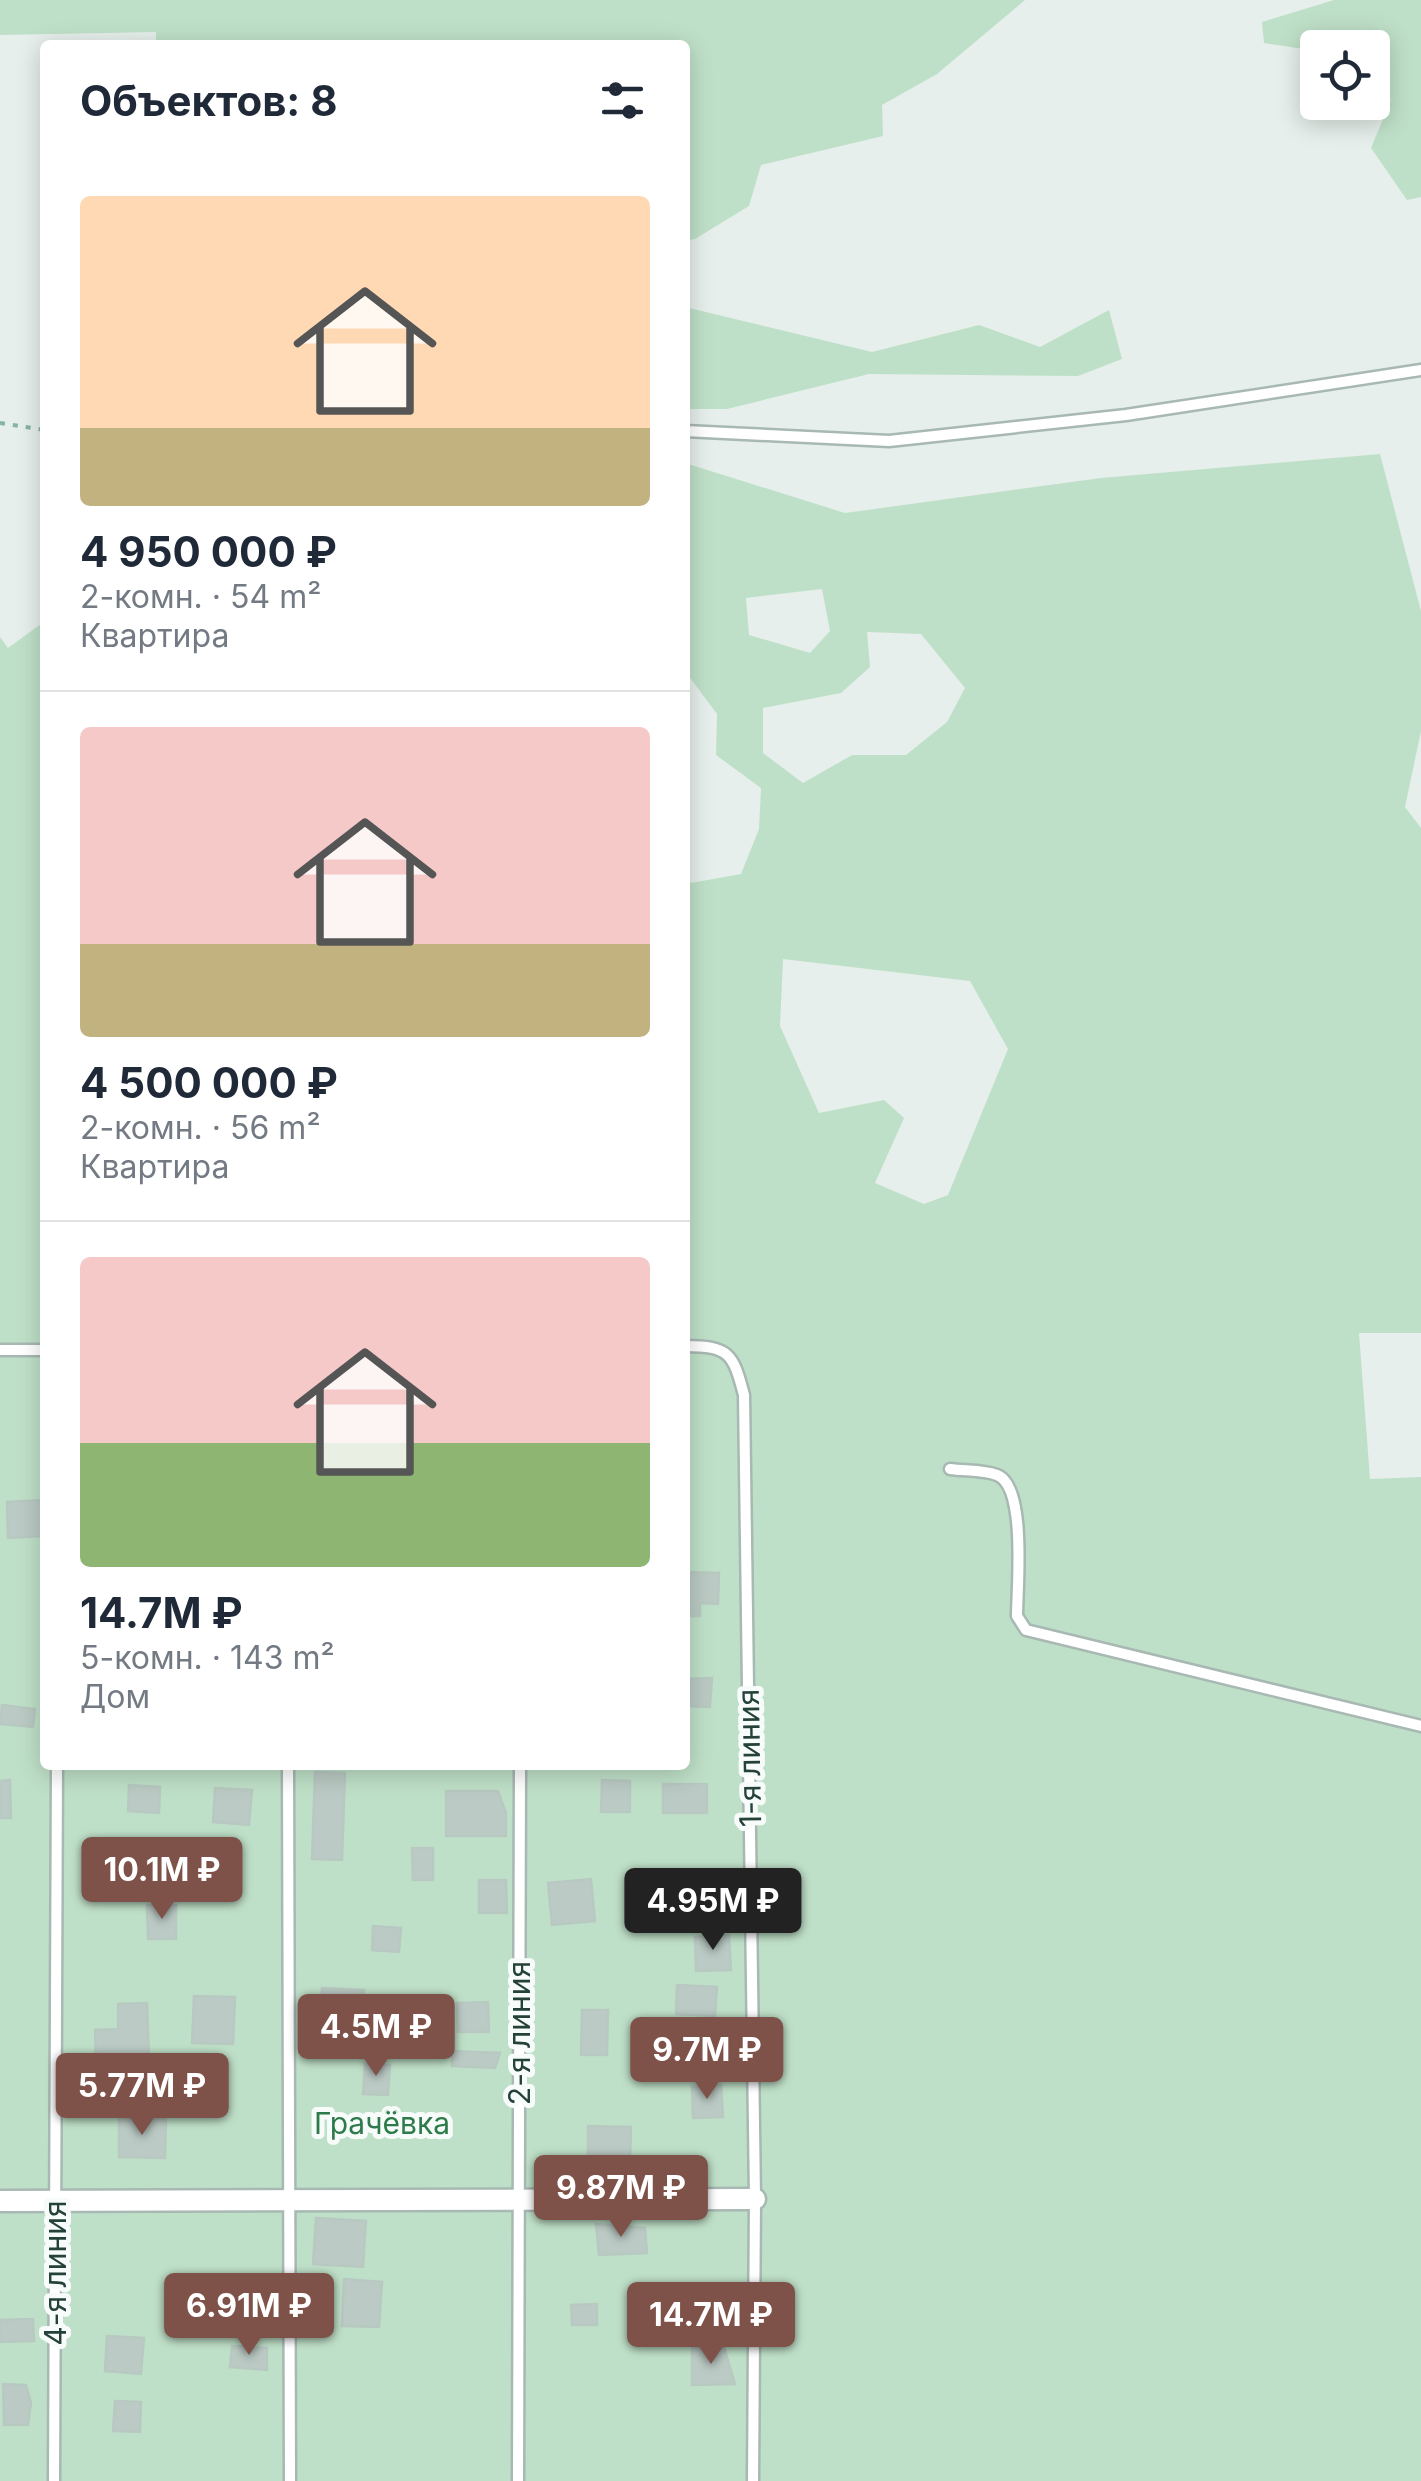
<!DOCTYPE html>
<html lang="ru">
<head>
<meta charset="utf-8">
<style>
	:root { --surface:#fff; --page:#f2f2f3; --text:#1f2937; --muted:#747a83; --line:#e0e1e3; --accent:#7f5249 }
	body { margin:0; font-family:Inter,sans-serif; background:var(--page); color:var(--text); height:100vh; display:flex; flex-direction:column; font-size:38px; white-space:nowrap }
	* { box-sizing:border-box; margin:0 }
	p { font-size:32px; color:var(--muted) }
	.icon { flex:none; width:55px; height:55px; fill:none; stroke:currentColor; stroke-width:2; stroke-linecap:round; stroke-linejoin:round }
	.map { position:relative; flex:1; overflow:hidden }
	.details { position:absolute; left:40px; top:40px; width:650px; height:1730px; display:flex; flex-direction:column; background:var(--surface); border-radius:10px; box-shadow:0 5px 25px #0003 }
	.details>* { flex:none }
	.fabs { position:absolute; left:1300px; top:30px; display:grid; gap:20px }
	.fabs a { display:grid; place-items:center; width:90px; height:90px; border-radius:10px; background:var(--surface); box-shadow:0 5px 25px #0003; font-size:50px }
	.price { position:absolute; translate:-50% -85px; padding:0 22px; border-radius:10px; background:var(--accent); color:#fff; font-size:32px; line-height:65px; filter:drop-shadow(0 2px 5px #0008) }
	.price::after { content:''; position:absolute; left:50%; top:60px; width:30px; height:22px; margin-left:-15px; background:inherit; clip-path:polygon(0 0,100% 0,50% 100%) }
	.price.selected { background:#222; color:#fff }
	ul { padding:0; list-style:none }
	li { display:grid; align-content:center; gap:20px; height:530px; padding:0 40px }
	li+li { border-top:2px solid var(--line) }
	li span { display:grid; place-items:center; height:310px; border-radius:10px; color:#555 }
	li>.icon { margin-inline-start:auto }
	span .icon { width:180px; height:180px; fill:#fffc; stroke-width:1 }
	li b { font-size:42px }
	h2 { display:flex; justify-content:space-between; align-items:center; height:120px; padding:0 40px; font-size:42px }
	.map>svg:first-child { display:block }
</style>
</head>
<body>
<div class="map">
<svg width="1421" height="2481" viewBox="0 0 1421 2481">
	<rect width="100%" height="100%" fill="#e6efeb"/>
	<g fill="#bfe0c8" fill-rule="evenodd">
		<polygon points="0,0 1025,0 937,74 882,105 883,136 761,165 749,206 695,239 685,241 685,45 156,45 156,32 0,35"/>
		<polygon points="1334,0 1421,0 1421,197 1407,200 1371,148 1391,100 1373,81 1372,48 1318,48 1317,51 1264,43 1262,22"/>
		<polygon points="685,307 872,352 979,325 1040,347 1109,310 1122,359 1078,376 869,374 727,409 685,409"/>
		<path d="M1380,454L1421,611V731L1405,807L1421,828V1333H1359L1370,1479L1421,1477V2481H0V637L8,648L45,621V1765H685V873L691,883L741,874L759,829L761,788L716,755L717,714L685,671V463L845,513L1101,478ZM822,589L830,631L810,653L749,635L746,598ZM867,632L921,634L965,688L947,722L906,755H852L803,783L763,753V708L841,693L870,667ZM783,959L970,981L1008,1049L948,1195L924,1204L875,1183L904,1118L884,1100L819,1113L780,1026Z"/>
	</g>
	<g fill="#bbcac4" stroke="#b8c9c2" stroke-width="2.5">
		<polygon points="42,1500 43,1536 8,1538 7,1502"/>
		<polygon points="685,1572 719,1573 718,1604 700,1603 700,1616 685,1616"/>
		<polygon points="712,1678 710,1707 686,1706 685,1679"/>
		<polygon points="2,1705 35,1709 33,1727 0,1724"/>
		<polygon points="315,1772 345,1773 342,1860 312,1859"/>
		<polygon points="10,1780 11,1818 0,1818 0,1781"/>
		<polygon points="602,1780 630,1781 630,1812 601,1812"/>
		<rect x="663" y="1784" width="44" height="29"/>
		<polygon points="129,1785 160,1787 159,1813 128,1811"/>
		<polygon points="215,1788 252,1790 249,1825 213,1822"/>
		<polygon points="446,1791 498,1791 506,1813 506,1836 446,1836"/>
		<polygon points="412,1848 433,1848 433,1880 413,1880"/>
		<polygon points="666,1876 668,1930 644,1931 642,1877"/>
		<polygon points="591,1879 595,1921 552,1925 548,1883"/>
		<polygon points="479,1880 506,1880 507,1913 479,1913"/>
		<polygon points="147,1905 176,1905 176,1939 148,1939"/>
		<polygon points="373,1926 401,1928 399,1952 372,1950"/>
		<polygon points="729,1935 731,1970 696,1971 695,1937"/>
		<polygon points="677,1985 717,1987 715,2016 676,2014"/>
		<polygon points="322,1988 364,1990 362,2036 320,2033"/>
		<polygon points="194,1996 235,1997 233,2044 192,2043"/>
		<polygon points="488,2002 489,2032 458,2032 457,2003"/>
		<polygon points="147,2003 149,2057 96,2059 95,2030 118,2029 118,2004"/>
		<polygon points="582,2010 608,2010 607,2055 581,2055"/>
		<polygon points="452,2051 500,2053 495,2068 452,2066"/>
		<polygon points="365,2064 390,2065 388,2095 363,2094"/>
		<polygon points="721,2085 723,2117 693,2118 692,2087"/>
		<polygon points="119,2119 166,2119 165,2158 119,2157"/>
		<polygon points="588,2126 631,2127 630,2161 588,2160"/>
		<polygon points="316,2218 366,2221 363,2267 313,2264"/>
		<polygon points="596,2224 645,2228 647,2253 599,2255"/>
		<polygon points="344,2279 382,2282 379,2327 342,2326"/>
		<polygon points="597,2304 597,2325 572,2325 571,2305"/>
		<polygon points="33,2319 34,2341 0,2342 0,2320"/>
		<polygon points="107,2336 144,2338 141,2374 105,2371"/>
		<polygon points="232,2346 267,2348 267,2370 230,2367"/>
		<polygon points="724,2347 735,2384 692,2385 692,2348"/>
		<polygon points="3,2384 26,2385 31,2403 28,2425 4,2425"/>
		<polygon points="115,2401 141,2402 140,2432 113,2431"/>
	</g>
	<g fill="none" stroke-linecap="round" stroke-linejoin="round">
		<defs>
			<g id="service">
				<polyline points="685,431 889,441 1126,415 1421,370"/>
				<path d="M685,1346C730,1346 733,1354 744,1395L755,2199L753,2481"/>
				<polyline points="0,1350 45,1350"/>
				<path d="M950,1469C965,1471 984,1470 997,1475C1027,1486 1017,1588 1017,1616L1026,1630L1421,1726"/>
				<polyline points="288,1765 290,2481"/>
				<polyline points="54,2481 57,1765"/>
				<polyline points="518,2481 520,1765"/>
			</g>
			<polyline id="minor" points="0,2201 755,2199"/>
		</defs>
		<use href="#service" stroke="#a8b8b2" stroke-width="15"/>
		<use href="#minor" stroke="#a8b8b2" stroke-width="25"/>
		<polyline stroke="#86b3a5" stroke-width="4" stroke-dasharray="5 8" stroke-linecap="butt" points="0,423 45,430"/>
		<use href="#service" stroke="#fff" stroke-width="10"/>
		<use href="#minor" stroke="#fff" stroke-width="20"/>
	</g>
	<g text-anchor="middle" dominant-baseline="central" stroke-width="10" stroke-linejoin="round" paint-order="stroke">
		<g font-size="30" fill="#24423a" stroke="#f7fbf9">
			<text transform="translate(749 1758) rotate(-91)">1-я линия</text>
			<text transform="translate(519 2033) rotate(-90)">2-я линия</text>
			<text transform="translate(55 2273) rotate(-90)">4-я линия</text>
		</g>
		<g font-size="30" fill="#2d7a4b" stroke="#f7fbf9">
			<text x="382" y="2123">Грачёвка</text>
		</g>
	</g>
</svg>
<div class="fabs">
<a><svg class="icon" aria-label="locate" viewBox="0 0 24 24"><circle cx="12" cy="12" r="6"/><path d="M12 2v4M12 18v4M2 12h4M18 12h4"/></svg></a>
</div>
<b class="price" style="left:162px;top:1922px">10.1M ₽</b>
<b class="price selected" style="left:713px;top:1953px">4.95M ₽</b>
<b class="price" style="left:376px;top:2079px">4.5M ₽</b>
<b class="price" style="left:707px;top:2102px">9.7M ₽</b>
<b class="price" style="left:142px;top:2138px">5.77M ₽</b>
<b class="price" style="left:621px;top:2240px">9.87M ₽</b>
<b class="price" style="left:249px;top:2358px">6.91M ₽</b>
<b class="price" style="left:711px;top:2367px">14.7M ₽</b>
<section class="details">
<h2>Объектов: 8<svg class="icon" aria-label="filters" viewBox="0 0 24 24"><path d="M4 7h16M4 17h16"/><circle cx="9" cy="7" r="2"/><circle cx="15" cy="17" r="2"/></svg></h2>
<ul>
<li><span style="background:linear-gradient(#ffd9b3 75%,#c2b280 0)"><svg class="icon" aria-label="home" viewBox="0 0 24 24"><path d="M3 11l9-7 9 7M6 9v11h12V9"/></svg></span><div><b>4 950 000 ₽</b><p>2-комн. · 54 m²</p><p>Квартира</p></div></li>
<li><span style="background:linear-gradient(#f6c9c9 70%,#c2b280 0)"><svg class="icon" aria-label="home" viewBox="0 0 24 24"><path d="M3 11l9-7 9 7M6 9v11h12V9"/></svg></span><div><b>4 500 000 ₽</b><p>2-комн. · 56 m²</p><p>Квартира</p></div></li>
<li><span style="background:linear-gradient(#f6c9c9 60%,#8fb573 0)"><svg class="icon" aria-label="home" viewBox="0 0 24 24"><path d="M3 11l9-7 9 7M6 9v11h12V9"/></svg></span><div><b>14.7M ₽</b><p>5-комн. · 143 m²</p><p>Дом</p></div></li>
</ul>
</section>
</div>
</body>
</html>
